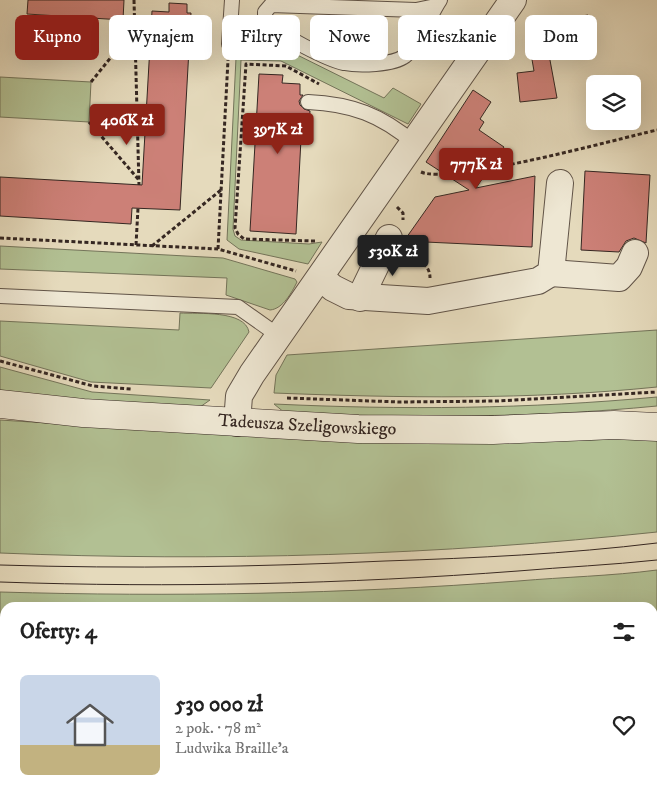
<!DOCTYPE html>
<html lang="pl">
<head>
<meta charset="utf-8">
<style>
	:root { --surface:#fff; --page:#f6f6f6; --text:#222; --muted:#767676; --accent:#8f2418 }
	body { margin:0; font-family:"IM FELL DW Pica",serif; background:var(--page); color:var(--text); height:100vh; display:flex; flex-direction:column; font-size:19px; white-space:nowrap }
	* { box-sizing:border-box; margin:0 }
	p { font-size:16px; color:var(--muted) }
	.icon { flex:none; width:28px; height:28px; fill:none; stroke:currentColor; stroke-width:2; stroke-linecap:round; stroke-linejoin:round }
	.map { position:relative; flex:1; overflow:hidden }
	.side { position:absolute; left:0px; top:602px; width:658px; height:196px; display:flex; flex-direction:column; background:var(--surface); border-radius:15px 15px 0 0; box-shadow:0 5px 20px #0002 }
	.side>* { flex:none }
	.banner { position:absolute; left:15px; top:15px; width:628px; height:45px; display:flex; gap:10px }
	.buttons { position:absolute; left:586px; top:75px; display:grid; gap:10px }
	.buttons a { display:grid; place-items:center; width:55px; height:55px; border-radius:8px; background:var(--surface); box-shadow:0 5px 20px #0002; font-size:25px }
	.price { position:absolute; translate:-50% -42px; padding:0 11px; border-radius:5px; background:var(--accent); color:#fff; font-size:16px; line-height:32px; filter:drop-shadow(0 1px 2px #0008) }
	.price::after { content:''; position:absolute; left:50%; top:30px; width:15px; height:11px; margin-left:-8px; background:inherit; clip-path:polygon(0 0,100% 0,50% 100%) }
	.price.active { background:#222; color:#fff }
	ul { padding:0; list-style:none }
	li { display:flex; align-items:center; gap:15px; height:125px; padding:0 20px }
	li span { display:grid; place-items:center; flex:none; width:140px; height:100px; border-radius:8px; color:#555 }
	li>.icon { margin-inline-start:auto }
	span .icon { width:60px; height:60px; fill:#fffc; stroke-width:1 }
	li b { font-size:21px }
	h2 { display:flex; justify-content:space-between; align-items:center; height:60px; padding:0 20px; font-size:21px }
	.tag { padding:0 18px; border-radius:8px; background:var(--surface); box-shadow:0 5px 20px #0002; font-size:18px; line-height:45px }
	.tag.active { background:var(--accent); color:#fff }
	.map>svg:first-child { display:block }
</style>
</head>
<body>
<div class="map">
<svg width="657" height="798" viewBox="0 0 657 798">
	<rect width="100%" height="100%" fill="#e5dabc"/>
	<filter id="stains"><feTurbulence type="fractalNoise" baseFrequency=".004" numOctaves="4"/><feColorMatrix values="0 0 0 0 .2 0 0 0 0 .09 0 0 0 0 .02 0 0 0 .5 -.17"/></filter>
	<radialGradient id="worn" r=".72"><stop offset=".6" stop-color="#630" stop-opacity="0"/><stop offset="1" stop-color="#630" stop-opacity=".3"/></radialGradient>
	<g fill="#b2c093" stroke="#74745a">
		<polygon points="253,36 259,36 384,98 393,88 421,104 408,124 281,61 241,60 233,229 235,236 241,240 309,244 322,242 308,264 239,249 227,240 237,38"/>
		<polygon points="0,77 91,82 89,122 0,117"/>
		<path d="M0,246L223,258L295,279L297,282C292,292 283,309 270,310L226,295L227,278L0,269Z"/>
		<path d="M180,313C198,314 245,310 249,332L211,388L91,382L0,356V321L179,330Z"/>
		<path d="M657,330V387C530,400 402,398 274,393L276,375L287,355Z"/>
		<polygon points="0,367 92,392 210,400 200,407 71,400 0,391"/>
		<path d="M657,397V406C533,418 410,418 285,413L274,404C402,410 529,409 657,397Z"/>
		<path d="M0,420L234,435L549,441L657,438V532C440,555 218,562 0,553Z"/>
		<path d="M657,570V745L653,746L652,608H5V733H0V592C173,597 345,594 518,581C564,577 611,576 657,570Z"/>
		<polygon points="412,794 518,794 592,798 592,794 602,794 602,798 494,798"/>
	</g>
	<g fill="#cc8077" stroke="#352722">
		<polygon points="28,0 124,0 123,20 27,14"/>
		<polygon points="169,3 187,4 187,13 191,13 180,210 132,208 131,224 0,216 0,177 142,185 152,11 169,12"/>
		<polygon points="588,15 592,37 547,44 557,98 520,102 517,73 534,71 526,25"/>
		<polygon points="259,74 283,75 282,83 300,84 300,95 303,95 299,101 300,105 304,109 310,111 308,139 301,139 296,234 250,231"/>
		<polygon points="473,90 491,102 480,119 484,122 479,130 504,147 476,188 535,176 532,247 404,241 435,197 469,190 426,162"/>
		<polygon points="585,171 650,175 646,243 634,238 626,241 619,252 581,250"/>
	</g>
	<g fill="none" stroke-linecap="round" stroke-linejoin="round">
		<defs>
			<g id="lane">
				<path d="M436,6L416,10L271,5L265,12V23C280,34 327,60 344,63C359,66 393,65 405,56C420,44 429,16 440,0"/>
				<polyline points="229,44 232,0"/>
				<path d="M308,102C352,104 381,115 414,143"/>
				<polyline points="0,296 238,307 279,336"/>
				<polyline points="2,798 5,760"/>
			</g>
			<g id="street">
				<polyline points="551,273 619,278 629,267 635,253"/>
				<polyline points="321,278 333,288 349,296 428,301 538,281 551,273 560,183"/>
				<polyline points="360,298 389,238"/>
				<polyline points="237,423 239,396 252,374 513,0"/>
			</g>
			<g id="secondary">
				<path id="s1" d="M0,404L83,413L358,429L493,430L614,425L657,427"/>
			</g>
		</defs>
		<use href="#lane" stroke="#615448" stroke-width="16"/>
		<use href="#street" stroke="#615448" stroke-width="28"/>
		<use href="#secondary" stroke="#352722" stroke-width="29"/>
		<g stroke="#352722" stroke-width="3" stroke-dasharray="4 2.5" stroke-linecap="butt">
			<polyline points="134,0 139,185"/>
			<polyline points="91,82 133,30"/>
			<polyline points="89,122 139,180"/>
			<path d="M421,172C451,185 617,139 657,130"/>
			<polyline points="397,207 403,213 403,220"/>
			<polyline points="0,238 218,249 296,271"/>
			<polyline points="315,241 244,239 238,234 235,228 246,64 286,66 319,84"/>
			<polyline points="136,245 138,208"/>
			<polyline points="152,246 221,190"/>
			<polyline points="218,249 228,60"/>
			<path d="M407,253C418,260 430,264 430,278"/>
			<polyline points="0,361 93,386 131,389"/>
			<polyline points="287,398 400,402 497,401 657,392"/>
			<polyline points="652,616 657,616"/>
			<polyline points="0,638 5,638"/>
		</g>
		<use href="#lane" stroke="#eee7d3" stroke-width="14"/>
		<use href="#street" stroke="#eee7d3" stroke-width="26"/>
		<use href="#secondary" stroke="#eee7d3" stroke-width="28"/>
		<g stroke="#352722" stroke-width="1">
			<path d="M0,565C129,569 257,567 385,561C476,558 567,554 657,543"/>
			<path d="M0,582C172,588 346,584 518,571C564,567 611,565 657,560"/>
		</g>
	</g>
	<g text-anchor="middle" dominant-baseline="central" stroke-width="5" stroke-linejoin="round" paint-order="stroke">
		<g font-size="18" fill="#352722" stroke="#eee7d3">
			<text stroke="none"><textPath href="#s1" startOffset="308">Tadeusza Szeligowskiego</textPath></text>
		</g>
	</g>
	<rect width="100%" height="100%" filter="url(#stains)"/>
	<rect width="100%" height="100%" fill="url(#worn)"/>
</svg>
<div class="buttons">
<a><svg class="icon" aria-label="layers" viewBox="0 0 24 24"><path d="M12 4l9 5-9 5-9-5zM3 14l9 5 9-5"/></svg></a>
</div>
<b class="price" style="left:127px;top:146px">406K zł</b>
<b class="price" style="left:278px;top:155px">397K zł</b>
<b class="price" style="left:476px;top:190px">777K zł</b>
<b class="price active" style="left:393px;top:277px">530K zł</b>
<div class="banner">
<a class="tag active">Kupno</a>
<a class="tag">Wynajem</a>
<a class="tag">Filtry</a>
<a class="tag">Nowe</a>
<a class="tag">Mieszkanie</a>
<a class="tag">Dom</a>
</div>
<section class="side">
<h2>Oferty: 4<svg class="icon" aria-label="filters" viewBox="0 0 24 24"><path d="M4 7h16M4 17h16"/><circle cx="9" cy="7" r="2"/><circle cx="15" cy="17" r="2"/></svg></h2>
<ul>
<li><span style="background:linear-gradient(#c9d6e8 70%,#c2b280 0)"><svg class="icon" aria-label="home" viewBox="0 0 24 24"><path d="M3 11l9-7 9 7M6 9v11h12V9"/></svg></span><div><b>530 000 zł</b><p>2 pok. · 78 m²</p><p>Ludwika Braille'a</p></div><svg class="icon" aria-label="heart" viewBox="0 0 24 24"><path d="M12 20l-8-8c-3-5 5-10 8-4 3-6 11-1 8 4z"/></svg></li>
</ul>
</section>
</div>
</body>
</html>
